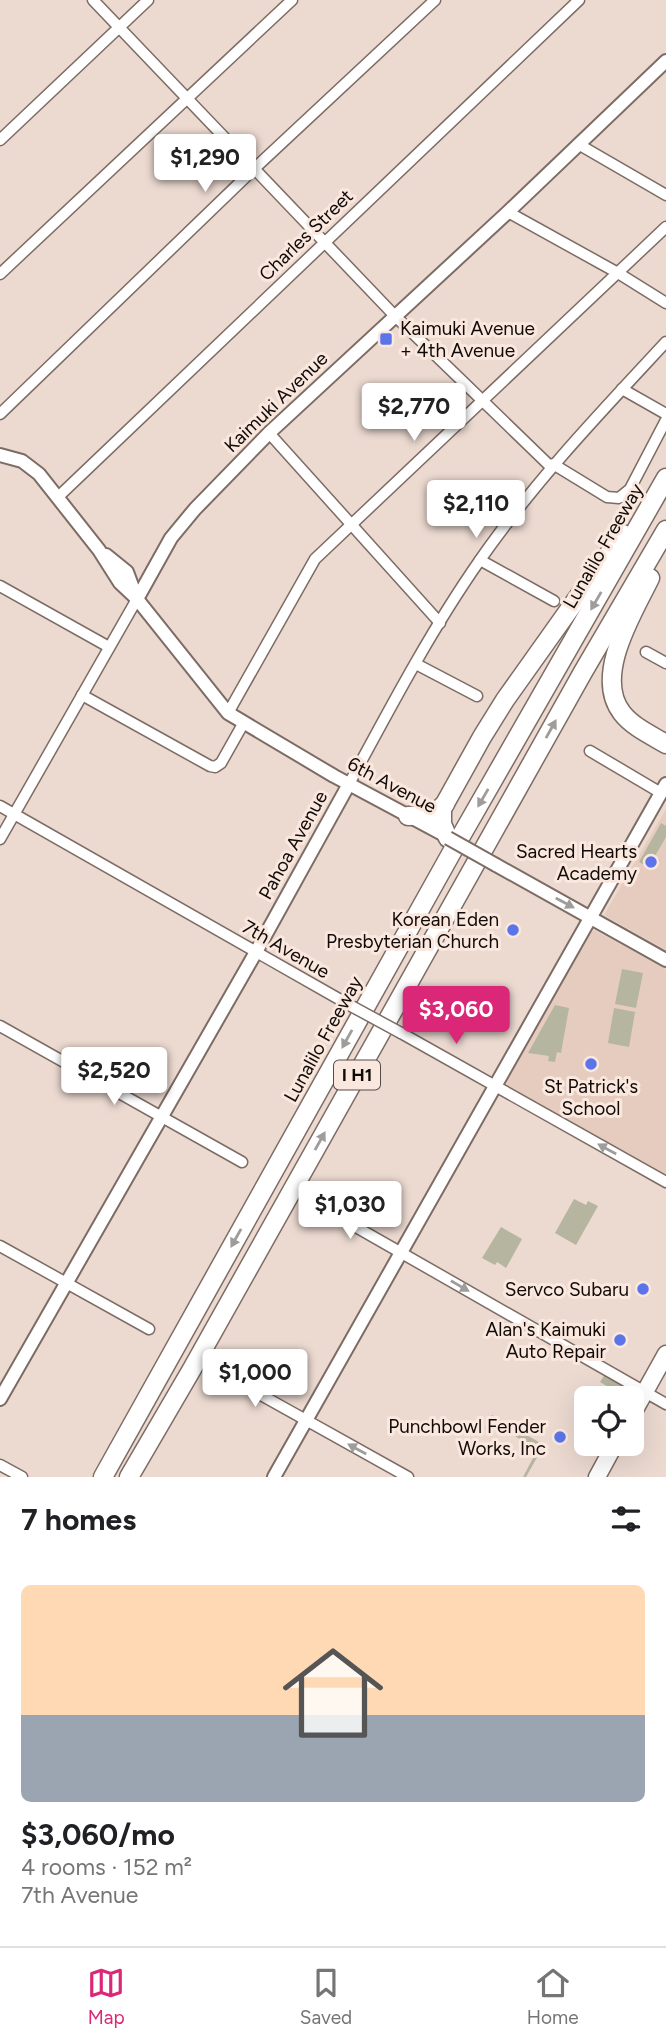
<!DOCTYPE html>
<html lang="en">
<head>
<meta charset="utf-8">
<style>
	:root { --surface:#fff; --page:#f2f2f2; --text:#202124; --muted:#757577; --line:#e0e0e0; --accent:#db2777 }
	body { margin:0; font-family:Figtree,sans-serif; background:var(--page); color:var(--text); height:100vh; display:flex; flex-direction:column; font-size:26px; white-space:nowrap }
	* { box-sizing:border-box; margin:0 }
	p { font-size:23px; color:var(--muted) }
	.icon { flex:none; width:38px; height:38px; fill:none; stroke:currentColor; stroke-width:2; stroke-linecap:round; stroke-linejoin:round }
	.map { position:relative; height:1477px; overflow:hidden }
	.details { display:flex; flex-direction:column; background:var(--surface); flex:1 }
	.details>* { flex:none }
	.controls { position:absolute; left:574px; top:1386px; display:grid; gap:14px }
	.controls a { display:grid; place-items:center; width:70px; height:70px; border-radius:10px; background:var(--surface); box-shadow:0 7px 28px #0002; font-size:35px }
	.price { position:absolute; translate:-50% -60px; padding:0 16px; border-radius:7px; background:#fff; color:#222; font-size:23px; line-height:46px; filter:drop-shadow(0 2px 4px #0008) }
	.price::after { content:''; position:absolute; left:50%; top:42px; width:21px; height:16px; margin-left:-10px; background:inherit; clip-path:polygon(0 0,100% 0,50% 100%) }
	.price.selected { background:var(--accent); color:#fff }
	ul { padding:0; list-style:none }
	li { display:grid; align-content:center; gap:14px; height:371px; padding:0 21px }
	li span { display:grid; place-items:center; height:217px; border-radius:10px; color:#555 }
	li>.icon { margin-inline-start:auto }
	span .icon { width:126px; height:126px; fill:#fffc; stroke-width:1 }
	li b { font-size:30px }
	h2 { display:flex; justify-content:space-between; align-items:center; height:84px; padding:0 21px; font-size:30px }
	.dock { display:flex; justify-content:space-around; align-items:center; height:98px; border-top:2px solid var(--line); background:var(--surface); font-size:19px; color:var(--muted) }
	.dock a { display:grid; justify-items:center; gap:4px }
	.dock .selected { color:var(--accent) }
	.map>svg:first-child { display:block }
</style>
</head>
<body>
<div class="map">
<svg width="666" height="1477" viewBox="0 0 666 1477">
	<rect width="100%" height="100%" fill="#ecdad1"/>
	<g fill="#e5ccbf">
		<polygon points="666,809 666,950 604,915"/>
		<polygon points="594,930 666,969 666,1177 509,1088 507,1085 508,1077 588,934"/>
	</g>
	<g fill="#b6b59f">
		<polygon points="661,823 666,826 666,837 655,856 660,860 653,870 639,862"/>
		<polygon points="622,969 643,973 636,1008 615,1004"/>
		<polygon points="555,1005 569,1008 561,1053 557,1052 555,1062 548,1061 549,1056 528,1053"/>
		<polygon points="614,1008 635,1012 629,1047 608,1043"/>
		<polygon points="574,1199 586,1205 588,1201 598,1206 576,1245 555,1233"/>
		<polygon points="501,1227 522,1239 506,1268 497,1262 495,1265 482,1258"/>
		<polygon points="605,1374 624,1386 628,1398 615,1398 617,1394 615,1391 600,1382"/>
		<polygon points="492,1415 544,1445 526,1477 523,1477 533,1458 526,1454 530,1446 497,1424 492,1432 485,1428"/>
	</g>
	<g fill="none" stroke-linecap="round" stroke-linejoin="round">
		<defs>
			<g id="minor">
				<polyline points="93,0 395,316 551,467"/>
				<polyline points="0,140 148,0"/>
				<polyline points="578,144 666,195"/>
				<polyline points="508,212 618,273 666,303"/>
				<polyline points="0,274 292,0"/>
				<polyline points="622,389 666,414"/>
				<polyline points="0,414 255,168 435,0"/>
				<polyline points="269,433 440,623"/>
				<polyline points="553,464 607,497 619,498 630,489 666,420"/>
				<polyline points="58,497 579,0"/>
				<polyline points="480,560 554,601"/>
				<polyline points="0,586 109,647"/>
				<polyline points="646,652 666,663"/>
				<polyline points="416,664 477,696"/>
				<polyline points="82,695 210,766 215,767 221,763 243,724"/>
				<polyline points="228,713 315,559 666,227"/>
				<polyline points="590,751 661,793"/>
				<path d="M349,784C390,708 431,630 480,560C535,481 601,412 666,342"/>
				<polyline points="0,806 353,1007"/>
				<polyline points="0,839 137,599"/>
				<polyline points="0,1026 242,1162"/>
				<polyline points="401,1033 666,1182"/>
				<polyline points="314,1203 666,1404"/>
				<polyline points="0,1246 149,1329"/>
				<polyline points="218,1371 408,1477"/>
				<polyline points="0,1465 22,1477"/>
			</g>
			<g id="tertiary">
				<polyline points="0,455 22,461 39,474 99,550 120,583 137,599 228,713 334,776 448,837"/>
				<polyline points="106,555 127,572 136,596"/>
				<polyline points="137,599 171,538 195,509 269,433 508,212 666,61"/>
				<polyline points="496,865 666,960"/>
				<polyline points="0,1399 256,952 349,784"/>
				<polyline points="274,1477 666,784"/>
			</g>
			<g id="primary">
				<polyline points="632,1415 666,1354"/>
				<polyline points="597,1477 615,1444"/>
			</g>
			<g id="motorway">
				<path d="M650,578C633,613 593,676 622,713C633,727 651,735 666,744"/>
				<polyline points="408,816 433,815 445,804"/>
				<polyline points="448,838 442,824 442,809 482,737 505,700 623,534"/>
				<polyline points="103,1477 457,843 666,478"/>
				<polyline points="129,1477 192,1369 583,672 666,530"/>
			</g>
		</defs>
		<use href="#minor" stroke="#7c6c64" stroke-width="13"/>
		<use href="#tertiary" stroke="#7c6c64" stroke-width="16"/>
		<use href="#primary" stroke="#7c6c64" stroke-width="19"/>
		<use href="#motorway" stroke="#7c6c64" stroke-width="21"/>
		<use href="#minor" stroke="#fff" stroke-width="10"/>
		<use href="#tertiary" stroke="#fff" stroke-width="12"/>
		<use href="#primary" stroke="#fff" stroke-width="16"/>
		<use href="#motorway" stroke="#fff" stroke-width="18"/>
		<defs>
			<polyline id="minor-bridge" points="353,1007 401,1033"/>
			<polyline id="tertiary-bridge" points="448,838 496,865"/>
		</defs>
		<use href="#minor-bridge" stroke="#7c6c64" stroke-width="13" stroke-linecap="butt"/>
		<use href="#tertiary-bridge" stroke="#7c6c64" stroke-width="16" stroke-linecap="butt"/>
		<use href="#minor-bridge" stroke="#fff" stroke-width="10"/>
		<use href="#tertiary-bridge" stroke="#fff" stroke-width="12"/>
	</g>
	<defs><path id="oneway-solid" d="M-6-.8H1V-3.2L6.5 0L1 3.2V.8H-6Z" transform="scale(1.75)"/></defs>
	<g fill="#9f9d9c">
		<use href="#oneway-solid" transform="translate(596 601) rotate(120)"/>
		<use href="#oneway-solid" transform="translate(551 729) rotate(-61)"/>
		<use href="#oneway-solid" transform="translate(483 798) rotate(120)"/>
		<use href="#oneway-solid" transform="translate(565 903) rotate(28)"/>
		<use href="#oneway-solid" transform="translate(347 1039) rotate(119)"/>
		<use href="#oneway-solid" transform="translate(320 1141) rotate(-61)"/>
		<use href="#oneway-solid" transform="translate(607 1149) rotate(-151)"/>
		<use href="#oneway-solid" transform="translate(236 1238) rotate(119)"/>
		<use href="#oneway-solid" transform="translate(460 1286) rotate(30)"/>
		<use href="#oneway-solid" transform="translate(357 1449) rotate(-151)"/>
	</g>
	<g fill="#5b74ea" stroke="#fae7de" stroke-width="2.5">
		<rect x="379" y="332" width="14" height="14" rx="3.5"/>
		<circle cx="651" cy="862" r="7"/>
		<circle cx="513" cy="930" r="7"/>
		<circle cx="591" cy="1064" r="7"/>
		<circle cx="643" cy="1289" r="7"/>
		<circle cx="620" cy="1340" r="7"/>
		<circle cx="560" cy="1437" r="7"/>
	</g>
	<g text-anchor="middle" dominant-baseline="central" stroke-width="6" stroke-linejoin="round" paint-order="stroke">
		<rect fill="#fae7de" stroke="#564d48" stroke-width="2" x="334" y="1060.5" width="46" height="29" rx="5"/>
		<g font-size="18" font-weight="bold" fill="#100b08">
			<text x="357" y="1075">I H1</text>
		</g>
		<g font-size="19" fill="#100b08" stroke="#fae7de">
			<text transform="translate(306 235) rotate(-44)">Charles Street</text>
			<text transform="translate(276 402) rotate(-44)">Kaimuki Avenue</text>
			<text transform="translate(603 546) rotate(-60)">Lunalilo Freeway</text>
			<text transform="translate(392 785) rotate(28)">6th Avenue</text>
			<text transform="translate(293 845) rotate(-61)">Pahoa Avenue</text>
			<text transform="translate(286 949) rotate(30)">7th Avenue</text>
			<text transform="translate(323 1039) rotate(-61)">Lunalilo Freeway</text>
		</g>
		<g font-size="19" fill="#100b08" stroke="#fae7de" text-anchor="end">
			<text x="400" y="328" text-anchor="start">Kaimuki Avenue<tspan x="400" dy="22">+ 4th Avenue</tspan></text>
			<text x="637" y="851">Sacred Hearts<tspan x="637" dy="22">Academy</tspan></text>
			<text x="499" y="919">Korean Eden<tspan x="499" dy="22">Presbyterian Church</tspan></text>
			<text x="591" y="1086" text-anchor="middle">St Patrick's<tspan x="591" dy="22">School</tspan></text>
			<text x="629" y="1289">Servco Subaru</text>
			<text x="606" y="1329">Alan's Kaimuki<tspan x="606" dy="22">Auto Repair</tspan></text>
			<text x="546" y="1426">Punchbowl Fender<tspan x="546" dy="22">Works, Inc</tspan></text>
		</g>
	</g>
</svg>
<div class="controls">
<a><svg class="icon" aria-label="locate" viewBox="0 0 24 24"><circle cx="12" cy="12" r="6"/><path d="M12 2v4M12 18v4M2 12h4M18 12h4"/></svg></a>
</div>
<b class="price" style="left:205px;top:194px">$1,290</b>
<b class="price" style="left:414px;top:443px">$2,770</b>
<b class="price" style="left:476px;top:540px">$2,110</b>
<b class="price selected" style="left:456px;top:1046px">$3,060</b>
<b class="price" style="left:114px;top:1107px">$2,520</b>
<b class="price" style="left:350px;top:1241px">$1,030</b>
<b class="price" style="left:255px;top:1409px">$1,000</b>
</div>
<section class="details">
<h2>7 homes<svg class="icon" aria-label="filters" viewBox="0 0 24 24"><path d="M4 7h16M4 17h16"/><circle cx="9" cy="7" r="2"/><circle cx="15" cy="17" r="2"/></svg></h2>
<ul>
<li><span style="background:linear-gradient(#ffd9b3 60%,#9aa5b1 0)"><svg class="icon" aria-label="home" viewBox="0 0 24 24"><path d="M3 11l9-7 9 7M6 9v11h12V9"/></svg></span><div><b>$3,060/mo</b><p>4 rooms · 152 m²</p><p>7th Avenue</p></div></li>
</ul>
</section>
<nav class="dock">
<a class="selected"><svg class="icon" aria-label="map" viewBox="0 0 24 24"><path d="M3 6l6-2 6 2 6-2v14l-6 2-6-2-6 2zM9 4v14M15 6v14"/></svg>Map</a>
<a><svg class="icon" aria-label="saved" viewBox="0 0 24 24"><path d="M7 4h10v16l-5-4-5 4z"/></svg>Saved</a>
<a><svg class="icon" aria-label="home" viewBox="0 0 24 24"><path d="M3 11l9-7 9 7M6 9v11h12V9"/></svg>Home</a>
</nav>
</body>
</html>
